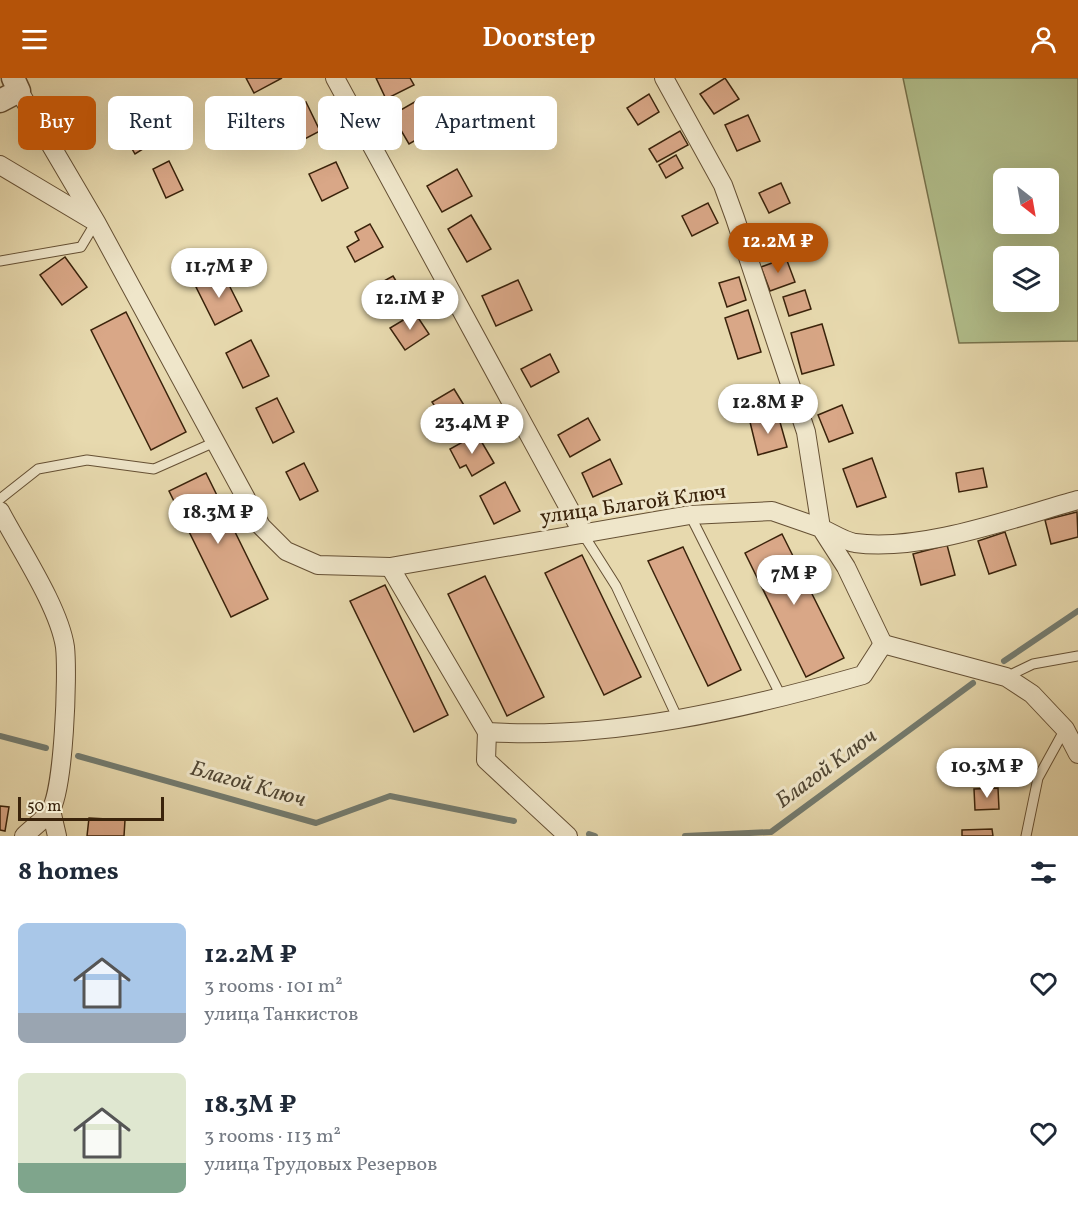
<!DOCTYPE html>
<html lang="en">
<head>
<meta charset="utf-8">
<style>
	:root { --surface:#fff; --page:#f6f6f7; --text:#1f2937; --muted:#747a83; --accent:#b45309 }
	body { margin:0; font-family:Vollkorn,serif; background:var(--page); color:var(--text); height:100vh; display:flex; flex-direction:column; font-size:22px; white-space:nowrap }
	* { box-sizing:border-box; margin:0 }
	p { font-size:20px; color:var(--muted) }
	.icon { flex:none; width:33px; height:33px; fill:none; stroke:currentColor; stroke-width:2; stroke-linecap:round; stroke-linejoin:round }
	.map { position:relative; height:758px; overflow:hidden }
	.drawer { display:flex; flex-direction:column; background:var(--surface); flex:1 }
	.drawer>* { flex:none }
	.top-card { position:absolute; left:18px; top:18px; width:600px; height:54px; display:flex; gap:12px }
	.needle { width:39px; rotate:149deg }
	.buttons { position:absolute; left:993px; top:90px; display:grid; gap:12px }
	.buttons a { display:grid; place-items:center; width:66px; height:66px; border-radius:9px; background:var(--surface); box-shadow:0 6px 24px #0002; font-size:30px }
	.scale { position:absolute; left:18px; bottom:15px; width:146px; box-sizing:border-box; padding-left:6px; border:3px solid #3a230b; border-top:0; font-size:16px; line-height:21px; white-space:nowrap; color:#3a230b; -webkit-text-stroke:4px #efe6ca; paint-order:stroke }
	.price { position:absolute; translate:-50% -51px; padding:0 14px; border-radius:21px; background:#fff; color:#222; font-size:20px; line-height:39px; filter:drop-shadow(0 2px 3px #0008) }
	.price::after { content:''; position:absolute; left:50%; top:36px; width:18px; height:14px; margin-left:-9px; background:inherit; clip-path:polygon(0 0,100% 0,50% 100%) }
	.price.selected { background:var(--accent); color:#fff }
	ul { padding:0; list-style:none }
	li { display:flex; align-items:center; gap:18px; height:150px; padding:0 18px }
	li span { display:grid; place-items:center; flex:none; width:168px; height:120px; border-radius:9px; color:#555 }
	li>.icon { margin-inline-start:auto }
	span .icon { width:72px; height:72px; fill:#fffc; stroke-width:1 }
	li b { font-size:26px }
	h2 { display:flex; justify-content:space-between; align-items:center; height:72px; padding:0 18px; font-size:26px }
	.chip { padding:0 21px; border-radius:9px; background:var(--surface); box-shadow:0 6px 24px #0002; font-size:21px; line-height:54px }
	.chip.selected { background:var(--accent); color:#fff }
	header { display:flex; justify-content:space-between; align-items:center; height:78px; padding:0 18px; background:var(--accent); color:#fff; font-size:27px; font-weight:600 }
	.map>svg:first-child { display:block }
</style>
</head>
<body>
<header><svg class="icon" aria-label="menu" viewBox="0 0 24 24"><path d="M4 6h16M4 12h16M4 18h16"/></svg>Doorstep<svg class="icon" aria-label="person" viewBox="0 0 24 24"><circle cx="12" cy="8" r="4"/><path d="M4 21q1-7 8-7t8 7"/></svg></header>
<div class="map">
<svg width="1078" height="758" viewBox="0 0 1078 758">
	<rect width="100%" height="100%" fill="#e7d9ae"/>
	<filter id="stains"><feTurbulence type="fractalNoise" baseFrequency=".00333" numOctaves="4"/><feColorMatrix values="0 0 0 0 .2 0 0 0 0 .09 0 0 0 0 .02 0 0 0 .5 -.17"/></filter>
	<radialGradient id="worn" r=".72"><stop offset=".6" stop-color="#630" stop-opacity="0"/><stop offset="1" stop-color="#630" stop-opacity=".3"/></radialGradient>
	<path fill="#b2c08d" stroke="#76724c" stroke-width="1.5" fill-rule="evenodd" d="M903,0H1078V263L959,265ZM1004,100H1048V146H1004ZM1004,178H1048V224H1004Z"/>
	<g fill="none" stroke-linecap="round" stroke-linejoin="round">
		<g stroke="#747c70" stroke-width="6">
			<polyline points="1004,583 1078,533"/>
			<polyline points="0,658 46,670"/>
			<polyline points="78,678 316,745 390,718 514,743"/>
			<polyline points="589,756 595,758"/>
			<polyline points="685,758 771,754 973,605"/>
		</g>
	</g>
	<g fill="#d9a787" stroke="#3a230b" stroke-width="1.5">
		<polygon points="246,0 282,0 254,15"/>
		<polygon points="376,0 410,0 414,7 386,21"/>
		<polygon points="725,0 739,21 714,36 700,16"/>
		<polygon points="649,16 659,34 638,47 627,30"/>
		<polygon points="418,22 435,51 409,66 392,37"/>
		<polygon points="306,24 320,53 297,65 282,35"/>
		<polygon points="748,37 760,63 737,73 725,47"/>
		<polygon points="140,39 154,64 135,76 120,50"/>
		<polygon points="680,53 688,67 657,84 649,71"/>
		<polygon points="676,77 683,90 666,100 659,87"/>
		<polygon points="169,83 183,112 166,120 153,91"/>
		<polygon points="336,84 348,110 322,123 309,96"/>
		<polygon points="457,91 472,118 442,134 427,108"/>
		<polygon points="781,105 790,125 769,135 759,115"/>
		<polygon points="708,125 718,145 692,158 682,138"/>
		<polygon points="471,137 491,171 467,184 448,151"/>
		<polygon points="370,146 383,169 355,184 347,169 359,162 355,154"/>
		<polygon points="65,179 87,209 62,227 40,197"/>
		<polygon points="786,180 795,204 770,213 761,189"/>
		<polygon points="223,195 242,233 215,247 196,209"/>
		<polygon points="393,198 410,226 390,238 373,209"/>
		<polygon points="739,199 746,222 727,229 719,205"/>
		<polygon points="518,202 532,232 496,248 482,218"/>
		<polygon points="805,212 811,231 789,238 783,219"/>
		<polygon points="748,232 761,274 738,281 725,240"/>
		<polygon points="126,234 186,354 151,372 91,252"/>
		<polygon points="415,235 429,256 405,272 390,250"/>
		<polygon points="822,246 834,287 802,296 791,255"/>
		<polygon points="251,262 269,298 243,310 226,275"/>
		<polygon points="550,276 559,294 531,309 521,291"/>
		<polygon points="454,311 470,337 449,350 432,324"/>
		<polygon points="277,320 294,354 273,365 256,330"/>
		<polygon points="842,327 853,355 829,364 818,337"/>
		<polygon points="778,337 787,369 758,377 750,344"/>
		<polygon points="588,340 600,362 570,379 558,357"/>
		<polygon points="477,356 494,385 472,398 466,387 460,390 450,371"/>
		<polygon points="872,380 886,419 857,429 843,391"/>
		<polygon points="610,381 622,406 593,419 582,395"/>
		<polygon points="304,385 318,413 300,422 286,394"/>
		<polygon points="983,390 987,409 959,414 956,395"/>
		<polygon points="206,395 268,521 231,539 169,413"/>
		<polygon points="505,404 520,433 494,446 480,418"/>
		<polygon points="1077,434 1078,459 1051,466 1045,442"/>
		<polygon points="1005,454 1016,487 989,496 978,463"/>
		<polygon points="782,456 844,580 806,599 745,475"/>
		<polygon points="947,467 955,497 921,507 913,476"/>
		<polygon points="683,469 741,592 708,608 648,483"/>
		<polygon points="582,477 641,599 604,617 545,495"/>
		<polygon points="485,498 544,619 507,638 448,516"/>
		<polygon points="385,507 448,637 414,654 350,523"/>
		<polygon points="998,710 999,731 975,732 974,711"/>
		<polygon points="0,728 9,729 5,753 0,752"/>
		<polygon points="89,740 125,742 124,758 87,758"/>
		<polygon points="992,751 993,758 962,758 962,752"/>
	</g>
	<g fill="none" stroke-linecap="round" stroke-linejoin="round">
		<defs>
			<g id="service">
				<polyline points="0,183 81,169 96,144"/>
				<polyline points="0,421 38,391 87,382 154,391 215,364"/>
				<polyline points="690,437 782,620"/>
				<polyline points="583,456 616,508 677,639"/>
				<polyline points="1006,599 1033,586 1078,578"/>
				<polyline points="1026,758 1038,700 1065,651"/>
			</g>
			<g id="minor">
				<polyline points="335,0 583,456"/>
				<path d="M664,0L723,107L735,140L806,354L821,450C832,455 844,463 855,465C922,474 1013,440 1078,422"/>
				<polyline points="19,13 96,144 261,448 286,473 318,487 390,489 690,437 772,433 821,450 846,489 883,566"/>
				<polyline points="0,87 94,143"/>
				<path d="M0,433C20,471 59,529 65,569C68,596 64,713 50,733C44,742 32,750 24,758"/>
				<path d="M390,489L487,654C611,662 744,631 863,597L883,566"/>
				<polyline points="883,566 1006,599 1032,616 1065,651 1078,676"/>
				<polyline points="487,654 486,682 568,758"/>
				<polyline points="51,732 57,758"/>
			</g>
			<polyline id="tertiary" points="0,23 19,13 13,0"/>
		</defs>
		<use href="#service" stroke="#655034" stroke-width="11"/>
		<use href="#minor" stroke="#655034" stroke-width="20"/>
		<use href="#tertiary" stroke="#655034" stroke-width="25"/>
		<use href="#service" stroke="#efe6ca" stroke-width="9"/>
		<use href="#minor" stroke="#efe6ca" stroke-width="18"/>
		<use href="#tertiary" stroke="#efe6ca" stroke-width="22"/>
	</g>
	<g text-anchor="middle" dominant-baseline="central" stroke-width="6" stroke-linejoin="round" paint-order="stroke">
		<g font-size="21" fill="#3a230b" stroke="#efe6ca">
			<text transform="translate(633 427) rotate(-8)">улица Благой Ключ</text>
		</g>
		<g font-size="22" font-style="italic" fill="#524835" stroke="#efe6ca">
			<text transform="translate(827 691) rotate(-36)">Благой Ключ</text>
			<text transform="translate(248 707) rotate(16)">Благой Ключ</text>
		</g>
	</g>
	<rect width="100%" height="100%" filter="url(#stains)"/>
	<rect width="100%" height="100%" fill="url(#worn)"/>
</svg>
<div class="buttons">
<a><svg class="needle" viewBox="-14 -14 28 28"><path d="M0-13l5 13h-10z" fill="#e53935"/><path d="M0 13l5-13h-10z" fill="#747a83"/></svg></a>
<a><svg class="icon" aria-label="layers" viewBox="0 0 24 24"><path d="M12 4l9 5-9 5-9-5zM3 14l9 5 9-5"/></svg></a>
</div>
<div class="scale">50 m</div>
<b class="price selected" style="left:778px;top:196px">12.2M ₽</b>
<b class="price" style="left:219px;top:221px">11.7M ₽</b>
<b class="price" style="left:410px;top:253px">12.1M ₽</b>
<b class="price" style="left:768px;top:357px">12.8M ₽</b>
<b class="price" style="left:472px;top:377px">23.4M ₽</b>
<b class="price" style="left:218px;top:467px">18.3M ₽</b>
<b class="price" style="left:794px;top:528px">7M ₽</b>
<b class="price" style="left:987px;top:721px">10.3M ₽</b>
<div class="top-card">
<a class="chip selected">Buy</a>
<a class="chip">Rent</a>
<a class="chip">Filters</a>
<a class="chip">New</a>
<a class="chip">Apartment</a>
</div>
</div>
<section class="drawer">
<h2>8 homes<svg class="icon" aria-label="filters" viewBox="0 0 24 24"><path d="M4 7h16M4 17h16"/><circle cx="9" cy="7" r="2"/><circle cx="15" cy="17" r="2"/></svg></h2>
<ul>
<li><span style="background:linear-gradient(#a9c7e8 75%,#9aa5b1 0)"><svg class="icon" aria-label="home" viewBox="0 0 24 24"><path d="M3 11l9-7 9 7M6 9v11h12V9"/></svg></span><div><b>12.2M ₽</b><p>3 rooms · 101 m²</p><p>улица Танкистов</p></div><svg class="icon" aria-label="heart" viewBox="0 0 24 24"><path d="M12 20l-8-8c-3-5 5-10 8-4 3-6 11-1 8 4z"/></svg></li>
<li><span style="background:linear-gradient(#dfe7d0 75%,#7fa58c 0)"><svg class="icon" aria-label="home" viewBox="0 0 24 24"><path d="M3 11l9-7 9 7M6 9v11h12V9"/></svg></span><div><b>18.3M ₽</b><p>3 rooms · 113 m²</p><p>улица Трудовых Резервов</p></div><svg class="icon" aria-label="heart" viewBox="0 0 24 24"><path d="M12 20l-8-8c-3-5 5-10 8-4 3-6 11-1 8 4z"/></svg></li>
</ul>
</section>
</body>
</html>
